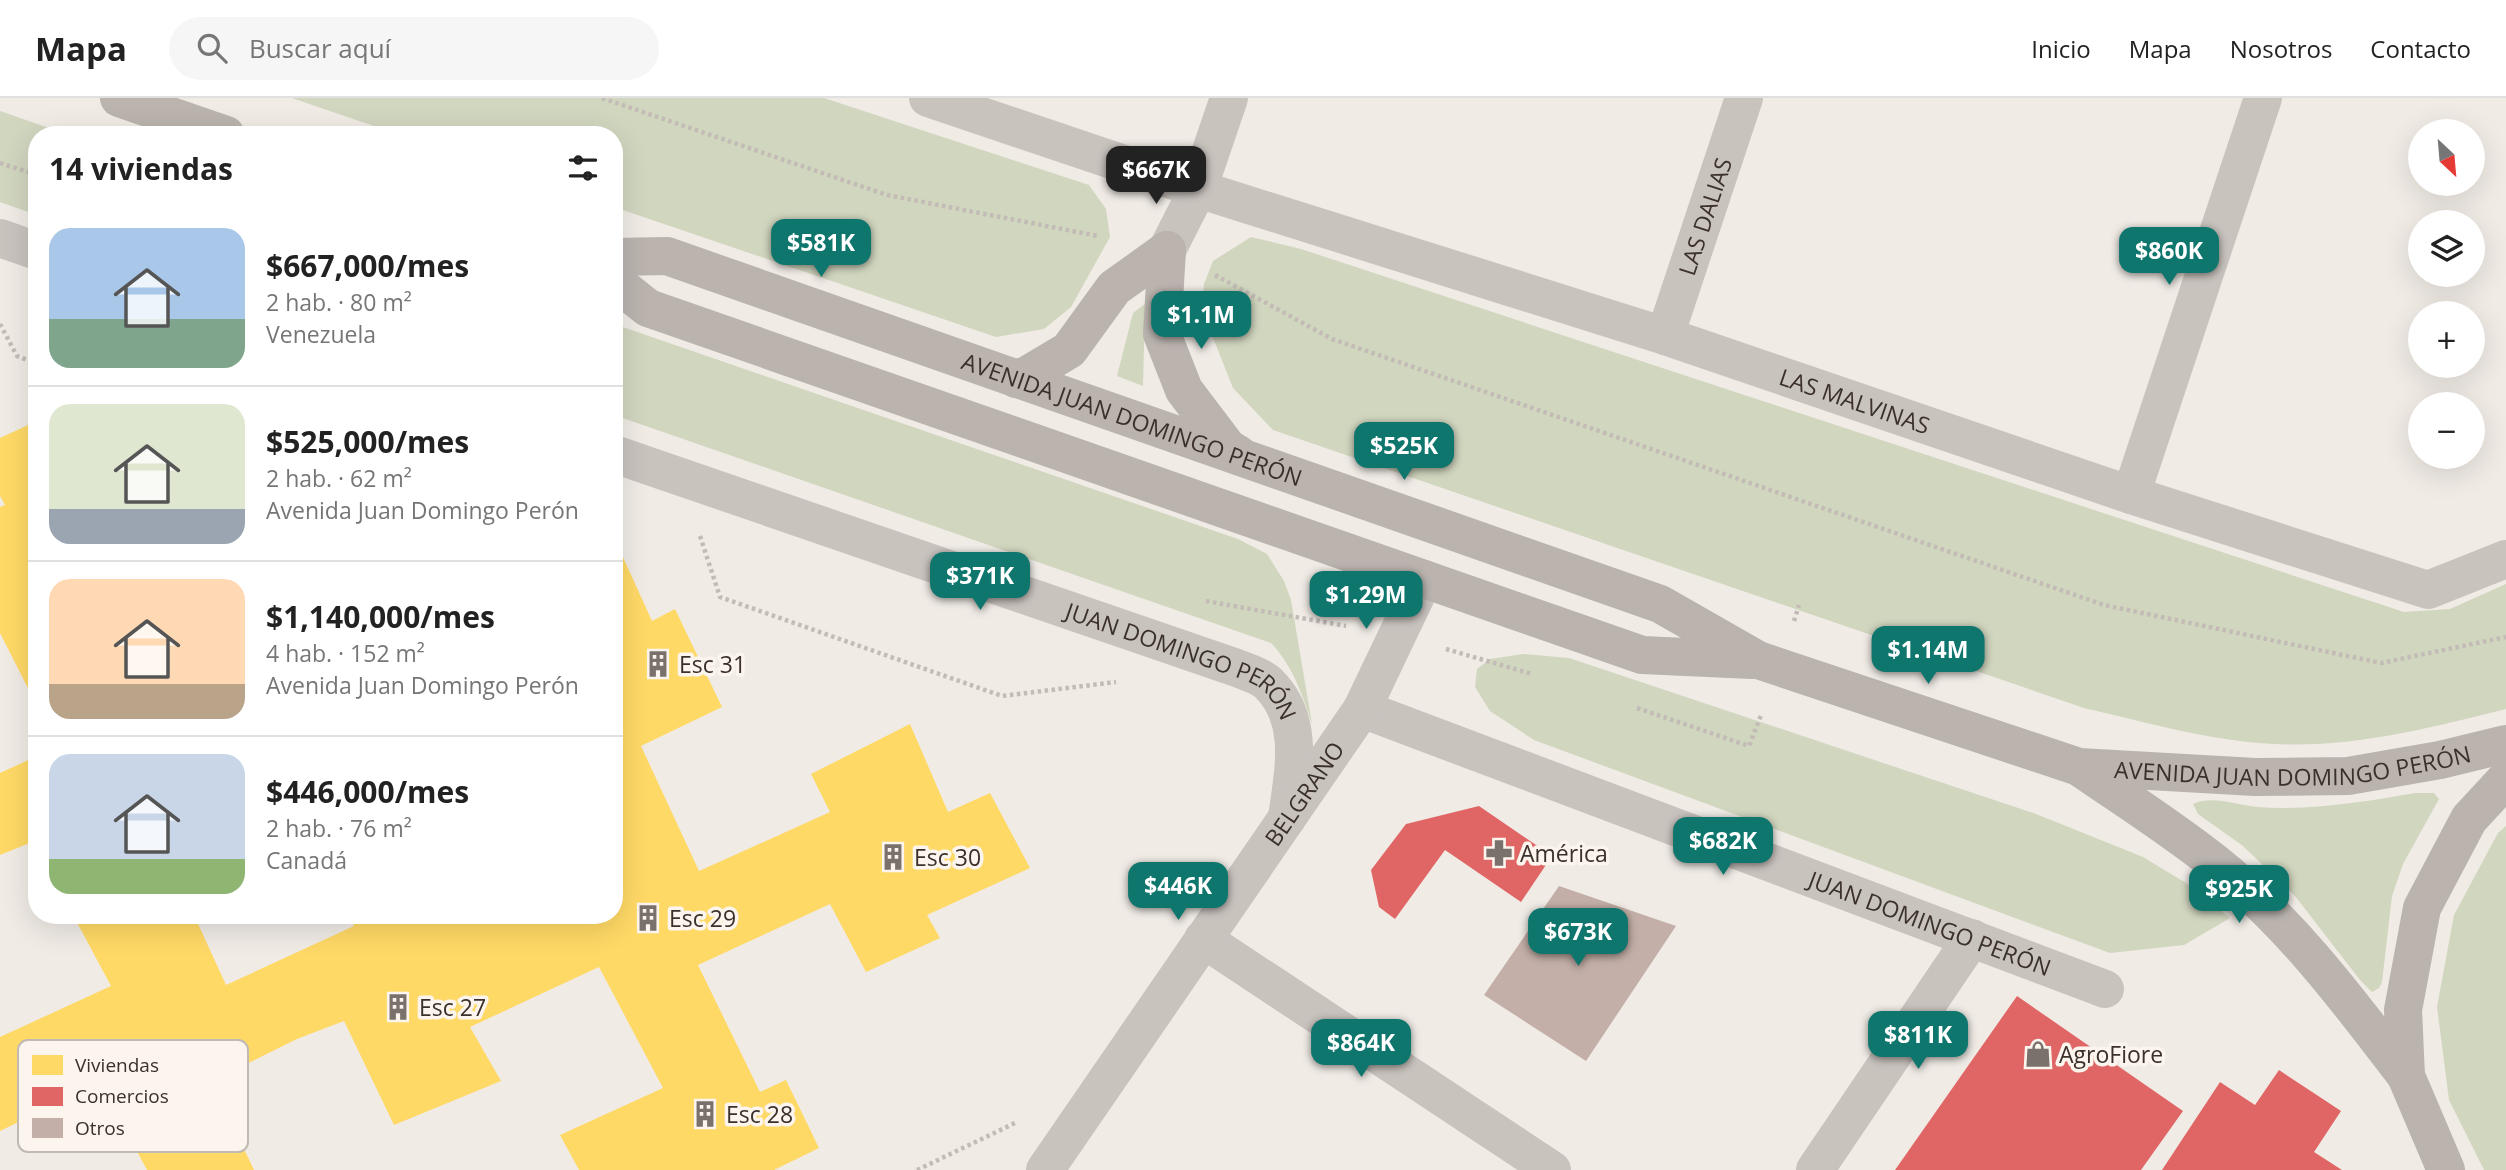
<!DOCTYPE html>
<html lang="es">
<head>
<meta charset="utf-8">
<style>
	:root { --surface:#fff; --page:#f6f6f6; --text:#222; --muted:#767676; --line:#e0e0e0; --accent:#0f766e }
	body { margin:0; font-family:"Open Sans",sans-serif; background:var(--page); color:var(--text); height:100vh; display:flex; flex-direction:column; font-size:26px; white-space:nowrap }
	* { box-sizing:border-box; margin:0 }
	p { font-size:23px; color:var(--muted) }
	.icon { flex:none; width:38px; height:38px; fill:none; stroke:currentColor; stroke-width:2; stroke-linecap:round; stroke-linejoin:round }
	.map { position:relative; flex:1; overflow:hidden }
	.panel { position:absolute; left:28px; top:28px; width:595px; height:798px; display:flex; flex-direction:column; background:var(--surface); border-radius:28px; box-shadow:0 7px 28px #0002 }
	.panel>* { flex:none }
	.needle { width:46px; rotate:154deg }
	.controls { position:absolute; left:2408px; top:21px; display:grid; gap:14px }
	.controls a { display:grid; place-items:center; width:77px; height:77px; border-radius:50%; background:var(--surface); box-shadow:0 7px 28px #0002; font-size:35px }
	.price { position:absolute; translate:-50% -60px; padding:0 16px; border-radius:14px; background:var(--accent); color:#fff; font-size:23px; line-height:46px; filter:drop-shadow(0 2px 4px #0008) }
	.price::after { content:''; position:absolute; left:50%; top:42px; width:21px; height:16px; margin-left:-10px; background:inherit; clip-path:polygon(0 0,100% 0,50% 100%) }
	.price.active { background:#222; color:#fff }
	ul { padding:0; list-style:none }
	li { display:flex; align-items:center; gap:21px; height:175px; padding:0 21px }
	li+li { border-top:2px solid var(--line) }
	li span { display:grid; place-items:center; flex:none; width:196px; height:140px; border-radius:21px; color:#555 }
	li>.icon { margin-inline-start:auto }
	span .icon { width:84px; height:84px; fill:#fffc; stroke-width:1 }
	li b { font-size:30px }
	h2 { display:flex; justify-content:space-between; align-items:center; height:84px; padding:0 21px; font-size:30px }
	header { display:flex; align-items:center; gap:42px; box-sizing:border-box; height:98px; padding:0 35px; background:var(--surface); border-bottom:2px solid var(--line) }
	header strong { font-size:33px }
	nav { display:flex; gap:38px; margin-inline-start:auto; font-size:24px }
	.search { width:490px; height:63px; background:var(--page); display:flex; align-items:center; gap:18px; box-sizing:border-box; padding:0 24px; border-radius:38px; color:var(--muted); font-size:26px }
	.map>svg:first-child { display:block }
</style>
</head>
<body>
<header>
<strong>Mapa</strong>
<div class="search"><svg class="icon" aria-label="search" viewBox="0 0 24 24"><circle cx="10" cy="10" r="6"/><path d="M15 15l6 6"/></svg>Buscar aquí</div>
<nav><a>Inicio</a><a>Mapa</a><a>Nosotros</a><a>Contacto</a></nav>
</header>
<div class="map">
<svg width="2506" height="1072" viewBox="0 0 2506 1072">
	<rect width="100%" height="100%" fill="#f0ebe5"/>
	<g fill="#d1d6bf">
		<polygon points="292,0 824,0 1089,87 1106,111 1110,139 1071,209 1044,231 996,239 614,109 614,37 400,37"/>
		<polygon points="0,13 69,37 37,37 37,117 0,104"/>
		<path d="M1251,139L1301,151L2404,514L2450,511L2506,486V611C2430,630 2353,650 2274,646C2210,643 2146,624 2084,610L1273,332L1233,290L1202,212L1204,186L1213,163Z"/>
		<polygon points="1145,206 1143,288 1117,278 1133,215"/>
		<path d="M614,226L1238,441L1267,456L1284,483L1291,502L1312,626C1302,596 1293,568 1271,545L614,317Z"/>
		<polygon points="1523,556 1569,560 2036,716 2143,759 2186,785 2230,820 2184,847 2110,855 1534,642 1490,613 1475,589 1477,571 1490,561"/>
		<path d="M2415,695H2434L2439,701L2403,766L2392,798L2382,884L2379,890L2372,894L2360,882L2295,798L2243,748L2198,716L2193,706C2212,697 2236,707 2257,709C2309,713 2363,704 2415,695Z"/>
		<polygon points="2506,728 2506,1072 2484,1072 2449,1002 2437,909 2454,817 2498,735"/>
	</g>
	<g fill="#ffd966">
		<polygon points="37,323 37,608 0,535 0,409 5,407 0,398 0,340"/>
		<polygon points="617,446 652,523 675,511 722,609 641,648 699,773 830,714 811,676 910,626 948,714 990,695 1030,770 927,817 940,840 866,874 830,806 698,867 760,994 786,982 819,1050 774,1072 579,1072 560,1037 663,990 599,869 470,929 501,983 394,1027 344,923 297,941 212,983 254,1072 147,1072 101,987 77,996 0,1033 0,939 111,888 73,817 194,817 226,887 354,828 349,817 462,817 464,821 473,817 614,817 614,447"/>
		<polygon points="37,658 37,742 0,757 0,675"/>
	</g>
	<g fill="#e06666">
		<polygon points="1479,708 1552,758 1521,804 1445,752 1395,821 1379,809 1371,772 1406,726"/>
		<polygon points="2017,898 2183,1013 2141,1072 1895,1072"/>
		<polygon points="2279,972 2341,1013 2314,1054 2342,1072 2162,1072 2220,984 2255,1007"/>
	</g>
	<polygon fill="#c3afa7" points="1559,788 1676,828 1586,963 1484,897"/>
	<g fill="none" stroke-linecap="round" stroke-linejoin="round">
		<g stroke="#c2bbb6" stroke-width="4.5" stroke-dasharray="3.5 3.5" stroke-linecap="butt">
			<polyline points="602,0 887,97 1098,138"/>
			<polyline points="0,65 37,77"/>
			<polyline points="1215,177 1332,241 2104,507 2381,565 2506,539"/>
			<polyline points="0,226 17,258 37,266"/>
			<polyline points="700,438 720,499 1002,598 1116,584"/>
			<polyline points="1206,503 1346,528"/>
			<polyline points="1794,523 1799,507"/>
			<polyline points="1446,551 1532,576"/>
			<polyline points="1637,610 1749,648 1761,617"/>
			<polyline points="917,1072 1015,1025"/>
		</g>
		<g stroke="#c9c3be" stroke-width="38">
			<path id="s1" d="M928,0L1198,91L1665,238L2131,397L2428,492L2506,461"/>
			<polyline points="0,140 37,153"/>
			<polyline points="1167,152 1198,91 1229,0"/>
			<path id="s2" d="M1665,238L1744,0"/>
			<path id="s3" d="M614,356L1234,569C1245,573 1260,578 1268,585C1306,622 1293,674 1287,720"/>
			<polyline points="2131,397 2263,0"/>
			<path id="s4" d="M1362,611L2105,891"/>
			<polyline points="1203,841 1552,1072"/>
			<path id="s5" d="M1045,1072L1362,611L1424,481"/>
			<polyline points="1815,1072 1972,840"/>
		</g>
		<g stroke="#bab3ae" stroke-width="38">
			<polyline points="119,0 226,37"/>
			<polyline points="1167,152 1162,236 1184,292 1228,350 1238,356"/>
			<path id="s6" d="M614,159L667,158L1660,506L1758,562L2079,669L2255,679L2348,678L2440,662L2506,646"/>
			<polyline points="614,183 648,210 1642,557 1752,562"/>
			<polyline points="1016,281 1027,277 1069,252 1114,190 1167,152"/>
			<path d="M2079,669C2124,700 2171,730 2214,764C2290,824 2348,902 2406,978"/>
			<polyline points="2446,1072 2406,978 2403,912 2422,810 2469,721 2506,681"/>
		</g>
	</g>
	<defs>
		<symbol id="building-bare" viewBox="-9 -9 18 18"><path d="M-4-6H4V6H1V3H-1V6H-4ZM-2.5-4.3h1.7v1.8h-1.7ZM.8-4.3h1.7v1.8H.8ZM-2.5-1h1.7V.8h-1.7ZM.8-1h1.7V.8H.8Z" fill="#7a716c" stroke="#fbf5ee" stroke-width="2.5" paint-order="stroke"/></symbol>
		<symbol id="pharmacy-bare" viewBox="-9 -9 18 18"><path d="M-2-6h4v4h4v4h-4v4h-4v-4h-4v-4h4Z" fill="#7a716c" stroke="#fbf5ee" stroke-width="2.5" paint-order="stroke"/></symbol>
		<symbol id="shop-bare" viewBox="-9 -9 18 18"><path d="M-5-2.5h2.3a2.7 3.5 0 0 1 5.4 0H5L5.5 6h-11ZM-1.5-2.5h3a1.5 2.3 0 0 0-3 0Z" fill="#7a716c" stroke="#fbf5ee" stroke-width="2.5" paint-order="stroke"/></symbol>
	</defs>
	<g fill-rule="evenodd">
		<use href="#building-bare" x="639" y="547" width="38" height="38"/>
		<use href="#pharmacy-bare" x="1480" y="736" width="38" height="38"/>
		<use href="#building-bare" x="874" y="740" width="38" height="38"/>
		<use href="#building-bare" x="629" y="801" width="38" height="38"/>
		<use href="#building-bare" x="379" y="890" width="38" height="38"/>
		<use href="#shop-bare" x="2019" y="937" width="38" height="38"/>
		<use href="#building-bare" x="686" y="997" width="38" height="38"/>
	</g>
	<g text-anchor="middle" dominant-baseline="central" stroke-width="7" stroke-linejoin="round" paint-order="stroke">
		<g font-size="23" fill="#3b302b" stroke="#fbf5ee">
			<text stroke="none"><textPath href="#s2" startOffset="126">LAS DALIAS</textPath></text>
			<text stroke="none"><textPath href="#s1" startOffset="975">LAS MALVINAS</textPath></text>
			<text stroke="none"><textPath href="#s6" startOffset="546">AVENIDA JUAN DOMINGO PERÓN</textPath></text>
			<text stroke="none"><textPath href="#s3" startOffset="607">JUAN DOMINGO PERÓN</textPath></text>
			<text stroke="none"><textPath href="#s6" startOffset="1771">AVENIDA JUAN DOMINGO PERÓN</textPath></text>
			<text stroke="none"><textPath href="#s5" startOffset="457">BELGRANO</textPath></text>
			<text stroke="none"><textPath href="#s4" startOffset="607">JUAN DOMINGO PERÓN</textPath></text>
		</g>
		<g font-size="23" fill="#3b302b" stroke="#fbf5ee" text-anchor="start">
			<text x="679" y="566">Esc 31</text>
			<text x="1520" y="755">América</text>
			<text x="914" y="759">Esc 30</text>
			<text x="669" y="820">Esc 29</text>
			<text x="419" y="909">Esc 27</text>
			<text x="2059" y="956">AgroFiore</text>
			<text x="726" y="1016">Esc 28</text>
		</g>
	</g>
	<rect x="18" y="942" width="230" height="112" rx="10" fill="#fbf5ee" stroke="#c1bab4" stroke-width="2"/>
	<rect x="32" y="957" width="31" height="20" fill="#ffd966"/>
	<rect x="32" y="989" width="31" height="19" fill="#e06666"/>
	<rect x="32" y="1020" width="31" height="20" fill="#c3afa7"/>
	<g font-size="19" fill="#3b302b">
		<text x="75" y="974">Viviendas</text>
		<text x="75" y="1005">Comercios</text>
		<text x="75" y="1037">Otros</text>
	</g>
</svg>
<div class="controls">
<a><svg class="needle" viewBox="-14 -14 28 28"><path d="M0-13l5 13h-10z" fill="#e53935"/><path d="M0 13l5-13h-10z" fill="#767676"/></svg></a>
<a><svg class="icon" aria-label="layers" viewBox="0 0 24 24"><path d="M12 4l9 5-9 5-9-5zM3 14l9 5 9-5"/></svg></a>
<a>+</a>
<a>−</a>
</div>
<b class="price active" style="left:1156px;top:108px">$667K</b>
<b class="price" style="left:821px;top:181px">$581K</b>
<b class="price" style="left:2169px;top:189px">$860K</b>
<b class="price" style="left:1201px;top:253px">$1.1M</b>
<b class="price" style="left:1404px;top:384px">$525K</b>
<b class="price" style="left:980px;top:514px">$371K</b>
<b class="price" style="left:1366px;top:533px">$1.29M</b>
<b class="price" style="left:1928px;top:588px">$1.14M</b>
<b class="price" style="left:1723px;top:779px">$682K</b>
<b class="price" style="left:1178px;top:824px">$446K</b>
<b class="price" style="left:2239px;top:827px">$925K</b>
<b class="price" style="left:1578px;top:870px">$673K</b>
<b class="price" style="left:1918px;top:973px">$811K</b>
<b class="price" style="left:1361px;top:981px">$864K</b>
<section class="panel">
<h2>14 viviendas<svg class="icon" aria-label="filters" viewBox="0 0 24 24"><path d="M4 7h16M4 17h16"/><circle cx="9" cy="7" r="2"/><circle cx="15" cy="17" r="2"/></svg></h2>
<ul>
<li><span style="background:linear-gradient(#a9c7e8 65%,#7fa58c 0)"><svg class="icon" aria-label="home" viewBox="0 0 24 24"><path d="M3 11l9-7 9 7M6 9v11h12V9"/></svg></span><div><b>$667,000/mes</b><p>2 hab. · 80 m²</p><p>Venezuela</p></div></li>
<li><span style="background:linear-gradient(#dfe7d0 75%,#9aa5b1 0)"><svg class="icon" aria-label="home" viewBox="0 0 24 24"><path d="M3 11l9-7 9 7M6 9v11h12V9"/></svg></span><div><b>$525,000/mes</b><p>2 hab. · 62 m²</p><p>Avenida Juan Domingo Perón</p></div></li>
<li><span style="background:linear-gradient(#ffd9b3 75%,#b9a48a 0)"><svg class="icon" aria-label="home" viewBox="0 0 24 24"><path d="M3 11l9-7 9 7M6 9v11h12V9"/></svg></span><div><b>$1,140,000/mes</b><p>4 hab. · 152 m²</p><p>Avenida Juan Domingo Perón</p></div></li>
<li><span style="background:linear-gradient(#c9d6e8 75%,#8fb573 0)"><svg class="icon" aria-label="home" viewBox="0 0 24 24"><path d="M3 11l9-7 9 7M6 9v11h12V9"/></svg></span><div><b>$446,000/mes</b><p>2 hab. · 76 m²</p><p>Canadá</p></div></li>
</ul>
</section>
</div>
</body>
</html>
